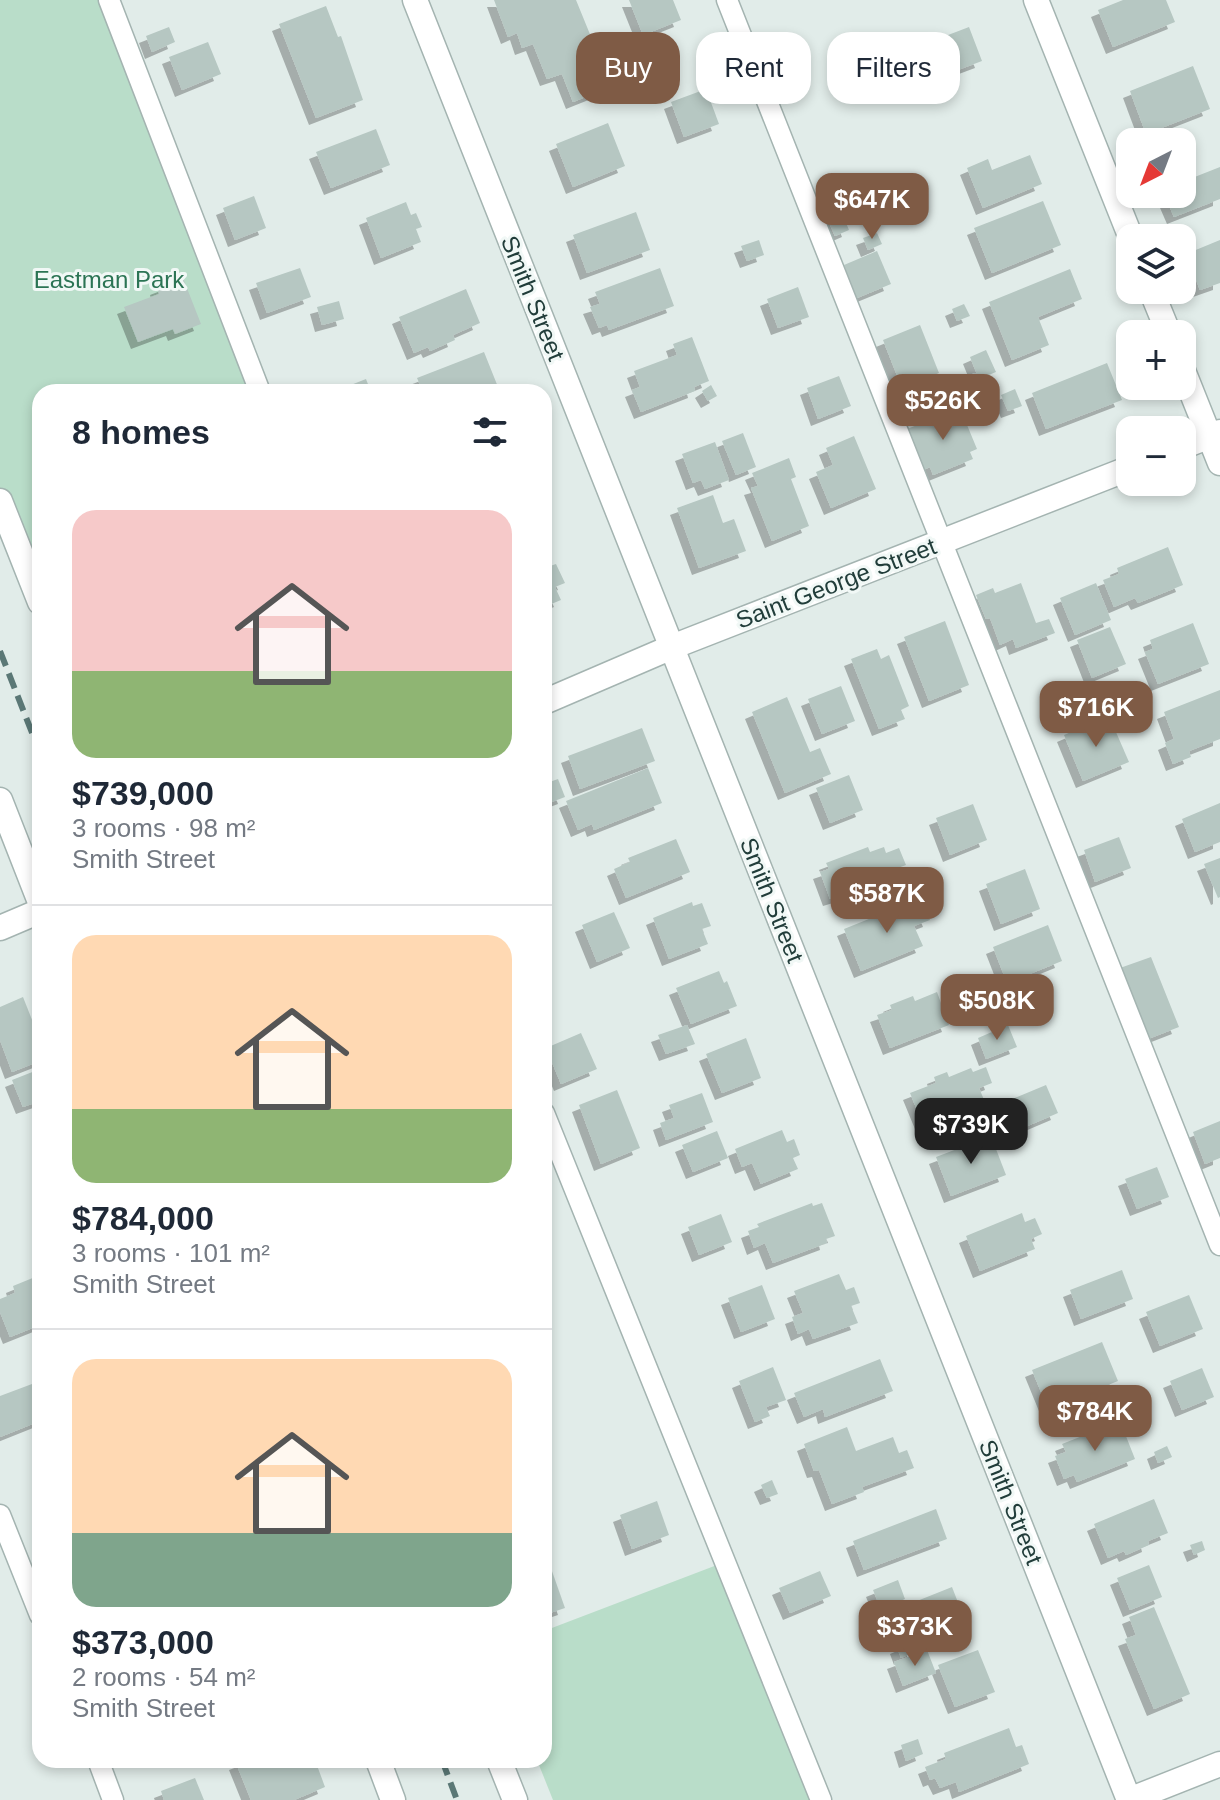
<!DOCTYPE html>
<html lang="en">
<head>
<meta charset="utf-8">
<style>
	:root { --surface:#fff; --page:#f2f2f3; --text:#1f2937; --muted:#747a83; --line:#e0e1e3; --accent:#7f5b45 }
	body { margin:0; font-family:Arial,sans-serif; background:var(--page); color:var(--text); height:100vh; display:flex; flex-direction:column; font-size:30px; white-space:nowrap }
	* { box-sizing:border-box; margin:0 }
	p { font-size:26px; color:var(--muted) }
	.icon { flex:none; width:44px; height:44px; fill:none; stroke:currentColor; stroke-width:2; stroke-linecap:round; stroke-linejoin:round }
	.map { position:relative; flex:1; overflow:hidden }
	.details { position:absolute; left:32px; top:384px; width:520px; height:1384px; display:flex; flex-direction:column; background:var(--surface); border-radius:24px; box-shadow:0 4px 12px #0003 }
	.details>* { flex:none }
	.top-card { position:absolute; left:576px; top:32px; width:524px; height:72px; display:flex; gap:16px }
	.needle { width:52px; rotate:222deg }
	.controls { position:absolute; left:1116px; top:128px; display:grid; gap:16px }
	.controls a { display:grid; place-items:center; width:80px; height:80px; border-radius:16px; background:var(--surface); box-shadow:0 4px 12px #0003; font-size:40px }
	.price { position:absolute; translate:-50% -68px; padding:0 18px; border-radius:16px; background:var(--accent); color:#fff; font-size:26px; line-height:52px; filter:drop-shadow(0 2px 4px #0008) }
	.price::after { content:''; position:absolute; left:50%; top:48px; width:24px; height:18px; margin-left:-12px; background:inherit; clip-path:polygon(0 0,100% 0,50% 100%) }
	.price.selected { background:#222; color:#fff }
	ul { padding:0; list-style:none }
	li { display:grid; align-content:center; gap:16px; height:424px; padding:0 40px }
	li+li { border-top:2px solid var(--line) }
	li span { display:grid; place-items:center; height:248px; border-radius:24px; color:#555 }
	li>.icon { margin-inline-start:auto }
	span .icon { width:144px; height:144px; fill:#fffc; stroke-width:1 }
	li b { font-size:34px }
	h2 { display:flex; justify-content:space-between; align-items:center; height:96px; padding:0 40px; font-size:34px }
	.tag { padding:0 28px; border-radius:24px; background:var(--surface); box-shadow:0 4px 12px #0003; font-size:28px; line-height:72px }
	.tag.selected { background:var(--accent); color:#fff }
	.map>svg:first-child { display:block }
</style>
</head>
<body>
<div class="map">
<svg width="1220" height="1800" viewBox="0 0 1220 1800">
	<defs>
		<filter id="shadow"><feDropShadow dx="-7" dy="7" stdDeviation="0" flood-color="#0004"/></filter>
	</defs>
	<rect width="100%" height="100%" fill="#e1ece9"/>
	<g fill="#b9ddc9">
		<polygon points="0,0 114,0 272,392 40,392 40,602 0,501"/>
		<polygon points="717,1565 811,1800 553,1800 537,1760 544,1760 544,1631"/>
	</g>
	<g fill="#b6c7c2" filter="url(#shadow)">
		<polygon points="494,0 576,0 596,49 605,45 607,50 635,40 648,72 573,102 562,74 547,79 533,44 522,48 517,33 508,37"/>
		<polygon points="629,0 673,0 681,20 643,35"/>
		<polygon points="1123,0 1166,0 1175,22 1113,47 1098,10"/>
		<polygon points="326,6 338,37 341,36 363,100 316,118 279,24"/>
		<polygon points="169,27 175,42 152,52 146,36"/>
		<polygon points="969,27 982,61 923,83 916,66 928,61 922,45"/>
		<polygon points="208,42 221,74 182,90 169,57"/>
		<polygon points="882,56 891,81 861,93 851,68"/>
		<polygon points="1193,66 1210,109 1146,134 1130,91"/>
		<polygon points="706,89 719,124 684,137 671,102"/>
		<polygon points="608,123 625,166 573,187 556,144"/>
		<polygon points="376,129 390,165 331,188 316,152"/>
		<polygon points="1030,155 1042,184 983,208 967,168 988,159 992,170"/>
		<polygon points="1220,167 1220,199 1174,217 1164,194 1182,194 1182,182"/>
		<polygon points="254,196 266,228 235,240 223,208"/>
		<polygon points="1043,201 1061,245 992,273 974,228"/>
		<polygon points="406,202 411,215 416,213 422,227 416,229 421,242 381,258 366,218"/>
		<polygon points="841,211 849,230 835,236 826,216"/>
		<polygon points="636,212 650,250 587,273 573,235"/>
		<polygon points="877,233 882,244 868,250 863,238"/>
		<polygon points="759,240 764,255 747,261 741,246"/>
		<polygon points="1220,240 1220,283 1200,290 1186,254"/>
		<polygon points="877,251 891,284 857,298 844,265"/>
		<polygon points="300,268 311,297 267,313 256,283"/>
		<polygon points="660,268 674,306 609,330 607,325 599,328 590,307 600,304 595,292"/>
		<polygon points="1070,269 1082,299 1038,317 1049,345 1012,360 989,302"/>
		<polygon points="183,278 201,324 175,334 173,329 138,342 124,307 159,294 157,288"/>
		<polygon points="798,287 809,317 778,328 767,299"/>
		<polygon points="466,289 480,323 453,335 455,340 430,351 428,347 414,353 399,317"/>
		<polygon points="339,301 344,319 322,325 317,307"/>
		<polygon points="964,304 970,316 957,321 952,309"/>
		<polygon points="920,325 939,373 902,388 883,340"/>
		<polygon points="692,337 709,381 694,387 695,391 641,412 632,390 640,387 634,371 677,355 673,344"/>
		<polygon points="986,350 996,372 979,379 970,357"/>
		<polygon points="484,352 500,392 423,392 417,378"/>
		<polygon points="1107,363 1122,400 1046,429 1032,393"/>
		<polygon points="975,373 989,407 967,416 953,382"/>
		<polygon points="839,376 851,406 818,419 807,388"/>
		<polygon points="366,379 371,392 333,392"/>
		<polygon points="711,385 717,396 708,401 702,391"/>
		<polygon points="1015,389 1022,406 1008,411 1001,395"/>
		<polygon points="960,408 977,449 970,452 973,459 933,475 930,467 923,470 907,429"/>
		<polygon points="743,433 756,467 736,475 722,441"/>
		<polygon points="854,436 876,489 831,508 816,472 833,465 826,448"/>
		<polygon points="715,442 729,480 705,489 701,480 693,483 682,454"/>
		<polygon points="789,458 796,477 791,479 809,526 772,541 751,488 758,486 752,473"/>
		<polygon points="713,495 723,523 734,519 746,551 699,568 677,508"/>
		<polygon points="1168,547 1183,585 1138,603 1135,598 1114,607 1103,580 1119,574 1117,568"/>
		<polygon points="546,564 547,567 556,564 565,583 555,587 561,600 544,607 544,565"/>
		<polygon points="1021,583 1036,623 1049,619 1055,633 1016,648 1013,639 1000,645 990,618 986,619 976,595 993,588 995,593"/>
		<polygon points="1096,583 1111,620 1075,635 1060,598"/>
		<polygon points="945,621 969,685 929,701 904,637"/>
		<polygon points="1193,623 1209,664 1158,684 1145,652 1153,649 1150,640"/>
		<polygon points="1110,627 1126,664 1092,678 1077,640"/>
		<polygon points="877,649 881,659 889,655 909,706 901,710 905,719 879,729 851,659"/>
		<polygon points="841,686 855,721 822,734 808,699"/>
		<polygon points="1220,690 1220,739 1189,751 1191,757 1173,764 1165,743 1174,739 1164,712"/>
		<polygon points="787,697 810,752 820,748 831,774 785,793 752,712"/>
		<polygon points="1109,716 1129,762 1083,781 1064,735"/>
		<polygon points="642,728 655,761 580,789 568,756"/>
		<polygon points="648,768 662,803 594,830 592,824 578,830 566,801"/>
		<polygon points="849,775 863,810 830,823 816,788"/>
		<polygon points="558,779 565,797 549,803 544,784"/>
		<polygon points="1220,803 1220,842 1195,852 1182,819"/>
		<polygon points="973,804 987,840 950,855 936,818"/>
		<polygon points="1119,837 1131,868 1095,882 1084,850"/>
		<polygon points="676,839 690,872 626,898 614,869 630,862 628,858"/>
		<polygon points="868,847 870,852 884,847 886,853 899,848 906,865 892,870 895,876 880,882 882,886 842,901 840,896 830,899 820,872 829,869 826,863"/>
		<polygon points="1220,858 1220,897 1218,898 1204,864"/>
		<polygon points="1025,869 1040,909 1001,924 986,884"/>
		<polygon points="921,898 930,920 914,926 923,946 861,971 844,929"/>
		<polygon points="692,902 693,906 702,903 711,926 702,929 708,944 669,959 653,918"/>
		<polygon points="614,912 630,948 597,962 582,925"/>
		<polygon points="1048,925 1062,961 1007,983 993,947"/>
		<polygon points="1151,957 1179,1027 1148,1039 1120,968"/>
		<polygon points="719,971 724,983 727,981 737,1006 691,1024 676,988"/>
		<polygon points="937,992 949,1025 890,1048 877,1015 892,1010 890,1005 913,996 915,1001"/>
		<polygon points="23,997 40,1040 40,1061 12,1072 0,1040 0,1007"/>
		<polygon points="687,1025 695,1044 666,1054 658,1035"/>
		<polygon points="1008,1025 1017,1047 986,1059 978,1038"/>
		<polygon points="581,1033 597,1069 561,1084 546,1048"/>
		<polygon points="746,1038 761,1078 722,1093 706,1054"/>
		<polygon points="986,1067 992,1083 979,1088 985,1102 924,1127 910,1093 936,1083 934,1077 947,1072 949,1077 971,1068 973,1072"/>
		<polygon points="40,1069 40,1101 23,1107 12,1080"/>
		<polygon points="1046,1085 1058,1113 1018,1130 1005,1102"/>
		<polygon points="617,1090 640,1148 601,1164 579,1105"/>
		<polygon points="702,1093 713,1122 666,1140 660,1123 674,1118 669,1105"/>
		<polygon points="1220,1121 1220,1158 1205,1164 1193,1132"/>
		<polygon points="782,1130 787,1142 794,1139 800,1155 793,1158 798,1169 761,1184 752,1163 742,1167 735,1149"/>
		<polygon points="717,1131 728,1158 693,1172 682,1145"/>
		<polygon points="991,1136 1006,1175 951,1196 936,1157"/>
		<polygon points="1157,1167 1169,1197 1137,1209 1125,1179"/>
		<polygon points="812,1203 813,1206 822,1203 835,1236 826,1239 827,1243 773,1263 765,1243 754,1248 748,1231 759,1227 757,1224"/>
		<polygon points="1022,1213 1025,1222 1035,1218 1042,1234 1031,1239 1035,1249 980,1271 966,1236"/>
		<polygon points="721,1214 732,1242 699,1255 688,1227"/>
		<polygon points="1122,1270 1133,1299 1081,1319 1070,1290"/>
		<polygon points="839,1274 846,1290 854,1287 860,1303 851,1306 858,1323 813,1339 809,1329 798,1334 792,1317 803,1313 794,1291"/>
		<polygon points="40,1275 40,1325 10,1337 0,1312 0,1299 15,1293 13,1286"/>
		<polygon points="762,1285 775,1319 741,1332 728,1298"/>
		<polygon points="1189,1295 1203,1329 1160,1346 1146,1312"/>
		<polygon points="1102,1342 1118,1381 1048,1409 1032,1370"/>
		<polygon points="880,1359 893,1391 825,1417 823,1409 804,1417 794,1393"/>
		<polygon points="773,1367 786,1400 766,1407 770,1416 755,1422 739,1381"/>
		<polygon points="1202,1368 1214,1397 1182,1410 1170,1381"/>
		<polygon points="40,1381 40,1421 0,1437 0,1396"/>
		<polygon points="1120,1421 1135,1459 1077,1482 1074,1475 1064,1479 1055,1456 1066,1452 1062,1444"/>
		<polygon points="847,1427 856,1451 893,1437 899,1453 907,1450 914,1468 862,1487 864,1492 832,1504 819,1470 814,1471 804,1444"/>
		<polygon points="1167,1446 1172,1457 1158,1463 1154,1452"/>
		<polygon points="772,1480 778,1494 767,1498 761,1485"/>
		<polygon points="1154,1499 1168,1533 1148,1541 1149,1545 1126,1555 1124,1551 1108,1558 1094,1524"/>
		<polygon points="657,1501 669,1535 632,1549 620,1515"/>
		<polygon points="936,1509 947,1539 864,1570 853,1541"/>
		<polygon points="1202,1541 1205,1550 1194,1555 1190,1545"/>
		<polygon points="547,1557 565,1608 544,1615 544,1558"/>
		<polygon points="1149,1565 1162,1597 1130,1610 1117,1578"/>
		<polygon points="820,1571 831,1596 790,1613 779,1588"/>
		<polygon points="898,1580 905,1599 881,1609 873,1590"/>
		<polygon points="952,1587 966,1623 926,1638 912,1603"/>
		<polygon points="1154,1607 1190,1694 1154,1709 1125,1639 1136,1635 1129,1617"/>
		<polygon points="911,1641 915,1652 901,1658 897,1647"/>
		<polygon points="927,1650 936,1673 903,1686 894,1662"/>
		<polygon points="978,1650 995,1692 955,1707 938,1665"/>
		<polygon points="1009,1728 1016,1747 1022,1745 1029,1764 959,1792 956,1782 940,1788 935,1778 930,1780 925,1767 946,1759 944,1753"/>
		<polygon points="918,1739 923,1754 906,1761 901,1745"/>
		<polygon points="244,1760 315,1760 325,1787 294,1800 251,1800 236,1763"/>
		<polygon points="195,1778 204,1800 164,1800 161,1791"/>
	</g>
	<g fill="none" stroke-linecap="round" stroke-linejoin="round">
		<defs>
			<g id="lane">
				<polyline points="109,0 260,392"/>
				<polyline points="727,0 1220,1245"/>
				<polyline points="544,1113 821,1800"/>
				<polyline points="0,1515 40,1615"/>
				<polyline points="98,1760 113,1800"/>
			</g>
			<g id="street">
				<polyline points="415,0 1129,1800"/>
				<polyline points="1036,0 1131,238"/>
				<polyline points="1151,290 1169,334"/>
				<polyline points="1182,368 1220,463"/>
				<polyline points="1182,447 1220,432"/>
				<polyline points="0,501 40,602"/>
				<polyline points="544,702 672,647 1130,468"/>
				<polyline points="0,800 40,902"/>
				<polyline points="0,928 40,911"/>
				<polyline points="378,1760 393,1800"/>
				<polyline points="499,1760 515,1800"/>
				<polyline points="1129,1800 1220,1764"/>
			</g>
		</defs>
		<use href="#lane" stroke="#a4b4b1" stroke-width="23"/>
		<use href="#street" stroke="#a4b4b1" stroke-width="27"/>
		<use href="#lane" stroke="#fff" stroke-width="20"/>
		<use href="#street" stroke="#fff" stroke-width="24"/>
		<g stroke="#5b7876" stroke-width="6" stroke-dasharray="16 8" stroke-linecap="butt">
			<polyline points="0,651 40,753"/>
			<polyline points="442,1760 457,1800"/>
		</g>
	</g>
	<g text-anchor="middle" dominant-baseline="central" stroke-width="6" stroke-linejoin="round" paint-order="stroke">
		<g font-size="24" fill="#2b7454" stroke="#f1f8f6">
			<text x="109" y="279">Eastman Park</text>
		</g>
		<g font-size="24" fill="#213d3a" stroke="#f1f8f6">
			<text transform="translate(533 298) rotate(68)">Smith Street</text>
			<text transform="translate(836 583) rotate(-21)">Saint George Street</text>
			<text transform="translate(772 900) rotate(68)">Smith Street</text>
			<text transform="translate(1011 1502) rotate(68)">Smith Street</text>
		</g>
	</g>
</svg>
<div class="controls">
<a><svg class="needle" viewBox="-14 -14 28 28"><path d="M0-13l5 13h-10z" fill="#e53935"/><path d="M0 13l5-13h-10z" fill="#747a83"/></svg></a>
<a><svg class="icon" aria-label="layers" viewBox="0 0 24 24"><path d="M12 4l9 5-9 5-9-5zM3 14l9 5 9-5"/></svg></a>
<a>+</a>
<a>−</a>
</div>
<b class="price" style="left:872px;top:241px">$647K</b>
<b class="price" style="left:943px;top:442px">$526K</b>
<b class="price" style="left:1096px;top:749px">$716K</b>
<b class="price" style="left:887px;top:935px">$587K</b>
<b class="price" style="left:997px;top:1042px">$508K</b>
<b class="price selected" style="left:971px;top:1166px">$739K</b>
<b class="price" style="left:1095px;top:1453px">$784K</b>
<b class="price" style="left:915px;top:1668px">$373K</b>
<div class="top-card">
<a class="tag selected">Buy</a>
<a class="tag">Rent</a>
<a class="tag">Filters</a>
</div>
<section class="details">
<h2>8 homes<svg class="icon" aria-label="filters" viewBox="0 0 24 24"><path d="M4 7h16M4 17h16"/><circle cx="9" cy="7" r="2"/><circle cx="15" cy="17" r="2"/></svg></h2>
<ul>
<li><span style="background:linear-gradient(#f6c9c9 65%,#8fb573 0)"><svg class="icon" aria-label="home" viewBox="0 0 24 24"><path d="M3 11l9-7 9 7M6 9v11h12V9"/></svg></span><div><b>$739,000</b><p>3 rooms · 98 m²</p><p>Smith Street</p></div></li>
<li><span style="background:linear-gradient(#ffd9b3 70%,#8fb573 0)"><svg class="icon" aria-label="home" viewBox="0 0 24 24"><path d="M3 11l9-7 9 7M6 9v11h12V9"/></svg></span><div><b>$784,000</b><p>3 rooms · 101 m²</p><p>Smith Street</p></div></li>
<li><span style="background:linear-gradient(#ffd9b3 70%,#7fa58c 0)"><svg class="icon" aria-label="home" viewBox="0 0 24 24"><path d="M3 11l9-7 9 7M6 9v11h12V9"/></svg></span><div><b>$373,000</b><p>2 rooms · 54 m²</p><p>Smith Street</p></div></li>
</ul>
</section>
</div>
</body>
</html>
